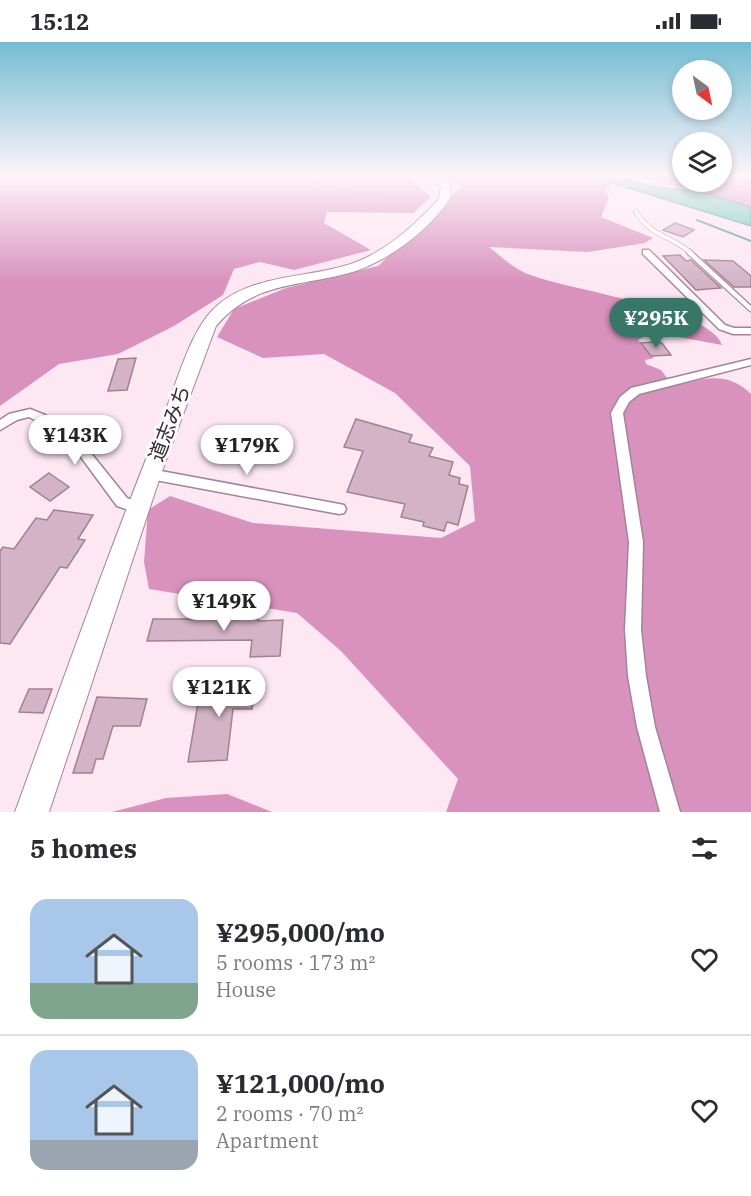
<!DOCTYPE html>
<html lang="en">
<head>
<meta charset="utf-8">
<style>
	:root { --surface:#fff; --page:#f2f2f3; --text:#2b2b33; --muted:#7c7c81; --line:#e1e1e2; --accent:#367767 }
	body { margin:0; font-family:"IBM Plex Serif","Noto Sans JP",serif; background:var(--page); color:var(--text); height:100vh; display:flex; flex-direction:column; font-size:22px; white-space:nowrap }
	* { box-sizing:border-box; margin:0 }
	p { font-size:20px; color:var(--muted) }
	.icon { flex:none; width:33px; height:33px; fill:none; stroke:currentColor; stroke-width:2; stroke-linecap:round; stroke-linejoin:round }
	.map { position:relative; height:770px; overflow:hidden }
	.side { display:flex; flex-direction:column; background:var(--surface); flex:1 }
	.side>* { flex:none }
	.needle { width:39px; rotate:147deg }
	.tools { position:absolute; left:672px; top:18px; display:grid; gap:12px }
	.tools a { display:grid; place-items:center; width:60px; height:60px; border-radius:50%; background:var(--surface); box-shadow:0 3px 9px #0003; font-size:30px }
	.price { position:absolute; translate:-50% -51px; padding:0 14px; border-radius:21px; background:#fff; color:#222; font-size:20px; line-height:39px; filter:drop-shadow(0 2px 3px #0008) }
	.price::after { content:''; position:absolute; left:50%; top:36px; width:18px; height:14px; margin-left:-9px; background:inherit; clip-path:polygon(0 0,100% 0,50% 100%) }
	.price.on { background:var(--accent); color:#fff }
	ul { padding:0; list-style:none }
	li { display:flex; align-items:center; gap:18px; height:150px; padding:0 30px }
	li+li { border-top:2px solid var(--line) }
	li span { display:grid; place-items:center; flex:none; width:168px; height:120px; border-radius:18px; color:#555 }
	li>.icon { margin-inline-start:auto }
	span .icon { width:72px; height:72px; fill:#fffc; stroke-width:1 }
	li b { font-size:26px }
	h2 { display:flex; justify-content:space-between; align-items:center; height:72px; padding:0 30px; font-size:26px }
	.status { display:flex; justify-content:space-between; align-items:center; height:42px; padding:0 30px; background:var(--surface); direction:ltr }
	.status svg { height:16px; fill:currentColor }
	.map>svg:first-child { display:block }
</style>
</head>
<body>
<div class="status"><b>15:12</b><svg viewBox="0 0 49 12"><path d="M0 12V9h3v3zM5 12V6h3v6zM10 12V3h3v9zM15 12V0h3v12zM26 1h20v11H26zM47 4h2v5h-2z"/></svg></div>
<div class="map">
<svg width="751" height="770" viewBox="0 0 751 770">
	<rect width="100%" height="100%" fill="#fce7f3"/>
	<g fill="#d991bd">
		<polygon points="0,134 408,134 431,155 413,171 327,170 324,181 371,208 294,228 260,220 234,227 223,253 174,284 118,312 59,322 0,364"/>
		<path d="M447,134H590L611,142L605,149L609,155L601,175L653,196L645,201L588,210L489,205C499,213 511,224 523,230C561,248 710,265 722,303L652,290L638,298L654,316L645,318L646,322L661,328L673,344C703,337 726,328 751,352V770H446L458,737L341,609L297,571L149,547L144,520L148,468L170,454L253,481L441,496L475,479L470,424L395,351L324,312L263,316L217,295L234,267L286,246L378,224L461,145Z"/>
		<polygon points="636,134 682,134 682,140 722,140 722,134 741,134 751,139 751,165"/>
		<polygon points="227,752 272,770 112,770 166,756"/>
	</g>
	<polygon fill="#63cab0" stroke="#559989" stroke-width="1.5" points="590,134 616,134 651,144 705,151 751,165 751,184"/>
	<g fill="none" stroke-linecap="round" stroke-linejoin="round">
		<polyline stroke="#559989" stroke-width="2" points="697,178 751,199"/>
	</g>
	<g fill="#d4b3c6" stroke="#a08193" stroke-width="1.5">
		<polygon points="675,181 694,188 683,195 663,188"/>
		<polygon points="680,213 686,219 691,218 721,246 696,248 663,214"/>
		<polygon points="704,218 733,219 751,234 751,245 734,245"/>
		<polygon points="654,300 662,301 671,313 651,314 641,301"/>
		<polygon points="136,316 127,348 108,349 118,317"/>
		<polygon points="356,377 412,393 409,400 433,406 429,414 453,420 449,433 460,436 459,442 468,444 458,483 447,480 444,489 423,484 424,480 401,475 405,462 347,450 363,409 344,405"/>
		<polygon points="49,431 69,445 50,459 30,445"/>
		<polygon points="54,468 93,473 78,497 85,498 67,526 60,525 10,602 0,601 0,509 3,505 14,507 36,476 47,478"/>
		<polygon points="249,566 260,566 258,579 283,578 280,614 250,615 252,598 147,599 153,577 247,577"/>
		<polygon points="257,634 252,667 233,667 227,718 188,720 201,643 241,640 242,635"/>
		<polygon points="29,647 52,647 43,671 19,670"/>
		<polygon points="97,655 147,657 140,684 113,684 103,717 96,717 92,731 73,731"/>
	</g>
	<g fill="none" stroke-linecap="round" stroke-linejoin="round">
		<defs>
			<path id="service-far1" d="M636,170C650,194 672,194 691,211"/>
			<polyline id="service" points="689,210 751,267"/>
			<g id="minor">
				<polygon points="643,208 649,208 725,283 734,286 751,286 751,292 733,292 719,287 643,212"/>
				<polygon points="751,317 751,323 639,352 629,360 623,371 643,500 641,588 646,634 655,685 680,770 660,770 637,685 628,634 625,588 629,500 611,371 620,355 631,346"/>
				<polygon points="30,367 45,373 86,405 127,456 143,462 145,466 143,470 138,471 117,464 78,411 37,379 29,375 17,378 0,388 0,378 9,372"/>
				<polygon points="150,427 339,462 344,463 346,467 344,471 339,472 150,437 145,435 143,432 145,429"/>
			</g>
			<path id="trunk" d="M429,134H440L450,142L451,155C430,188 386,221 349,231C298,245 253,240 216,284L161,432L49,770H15C64,636 111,502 165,370C178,338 191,284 219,262C255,233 302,236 344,224C381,214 413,185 439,157L441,145Z"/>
		</defs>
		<use href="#service-far1" stroke="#a38496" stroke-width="5"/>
		<use href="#service" stroke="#a38496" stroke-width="7"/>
		<use href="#minor" stroke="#a38496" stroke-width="3"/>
		<use href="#trunk" stroke="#a38496" stroke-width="2"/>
		<g stroke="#a08f99" stroke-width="1.5" stroke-dasharray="1 3" stroke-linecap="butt">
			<path d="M295,134C337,150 379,156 423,154L430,145L417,134"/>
			<polyline points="575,134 594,141"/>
		</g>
		<use href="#service-far1" stroke="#fff" stroke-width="4"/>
		<use href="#service" stroke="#fff" stroke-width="4.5"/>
		<use href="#minor" fill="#fff" fill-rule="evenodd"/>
		<use href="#trunk" fill="#fff" fill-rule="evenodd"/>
	</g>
	<linearGradient id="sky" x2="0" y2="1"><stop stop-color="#73bdd2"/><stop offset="0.55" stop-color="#fef4fa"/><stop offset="1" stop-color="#fef4fa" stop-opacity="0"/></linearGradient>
	<rect width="751" height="242" fill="url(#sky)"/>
	<g text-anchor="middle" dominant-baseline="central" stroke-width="6" stroke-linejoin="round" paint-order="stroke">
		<g font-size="20" fill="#34272f" stroke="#fbfbfb">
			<text transform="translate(169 381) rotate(-69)">道志みち</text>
		</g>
	</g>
</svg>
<div class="tools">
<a><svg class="needle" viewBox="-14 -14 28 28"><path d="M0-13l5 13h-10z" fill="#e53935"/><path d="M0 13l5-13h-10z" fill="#7c7c81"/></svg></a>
<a><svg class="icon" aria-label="layers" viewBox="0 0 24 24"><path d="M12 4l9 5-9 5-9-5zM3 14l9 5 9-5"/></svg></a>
</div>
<b class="price on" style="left:656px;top:307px">¥295K</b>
<b class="price" style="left:75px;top:424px">¥143K</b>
<b class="price" style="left:247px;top:434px">¥179K</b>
<b class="price" style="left:224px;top:590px">¥149K</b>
<b class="price" style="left:219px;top:676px">¥121K</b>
</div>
<section class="side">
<h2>5 homes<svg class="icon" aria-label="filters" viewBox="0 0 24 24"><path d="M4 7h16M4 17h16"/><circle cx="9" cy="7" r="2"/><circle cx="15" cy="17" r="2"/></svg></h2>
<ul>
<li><span style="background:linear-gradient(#a9c7e8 70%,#7fa58c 0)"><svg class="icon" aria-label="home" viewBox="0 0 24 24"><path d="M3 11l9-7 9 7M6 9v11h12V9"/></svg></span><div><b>¥295,000/mo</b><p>5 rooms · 173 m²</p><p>House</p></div><svg class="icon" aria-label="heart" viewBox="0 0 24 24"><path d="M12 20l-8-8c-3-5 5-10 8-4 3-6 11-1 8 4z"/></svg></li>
<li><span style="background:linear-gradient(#a9c7e8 75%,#9aa5b1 0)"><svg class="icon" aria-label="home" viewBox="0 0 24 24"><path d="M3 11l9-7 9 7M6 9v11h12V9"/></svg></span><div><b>¥121,000/mo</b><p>2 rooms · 70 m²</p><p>Apartment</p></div><svg class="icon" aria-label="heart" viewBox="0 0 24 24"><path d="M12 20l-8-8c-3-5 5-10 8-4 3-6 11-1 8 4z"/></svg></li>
</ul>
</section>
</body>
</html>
